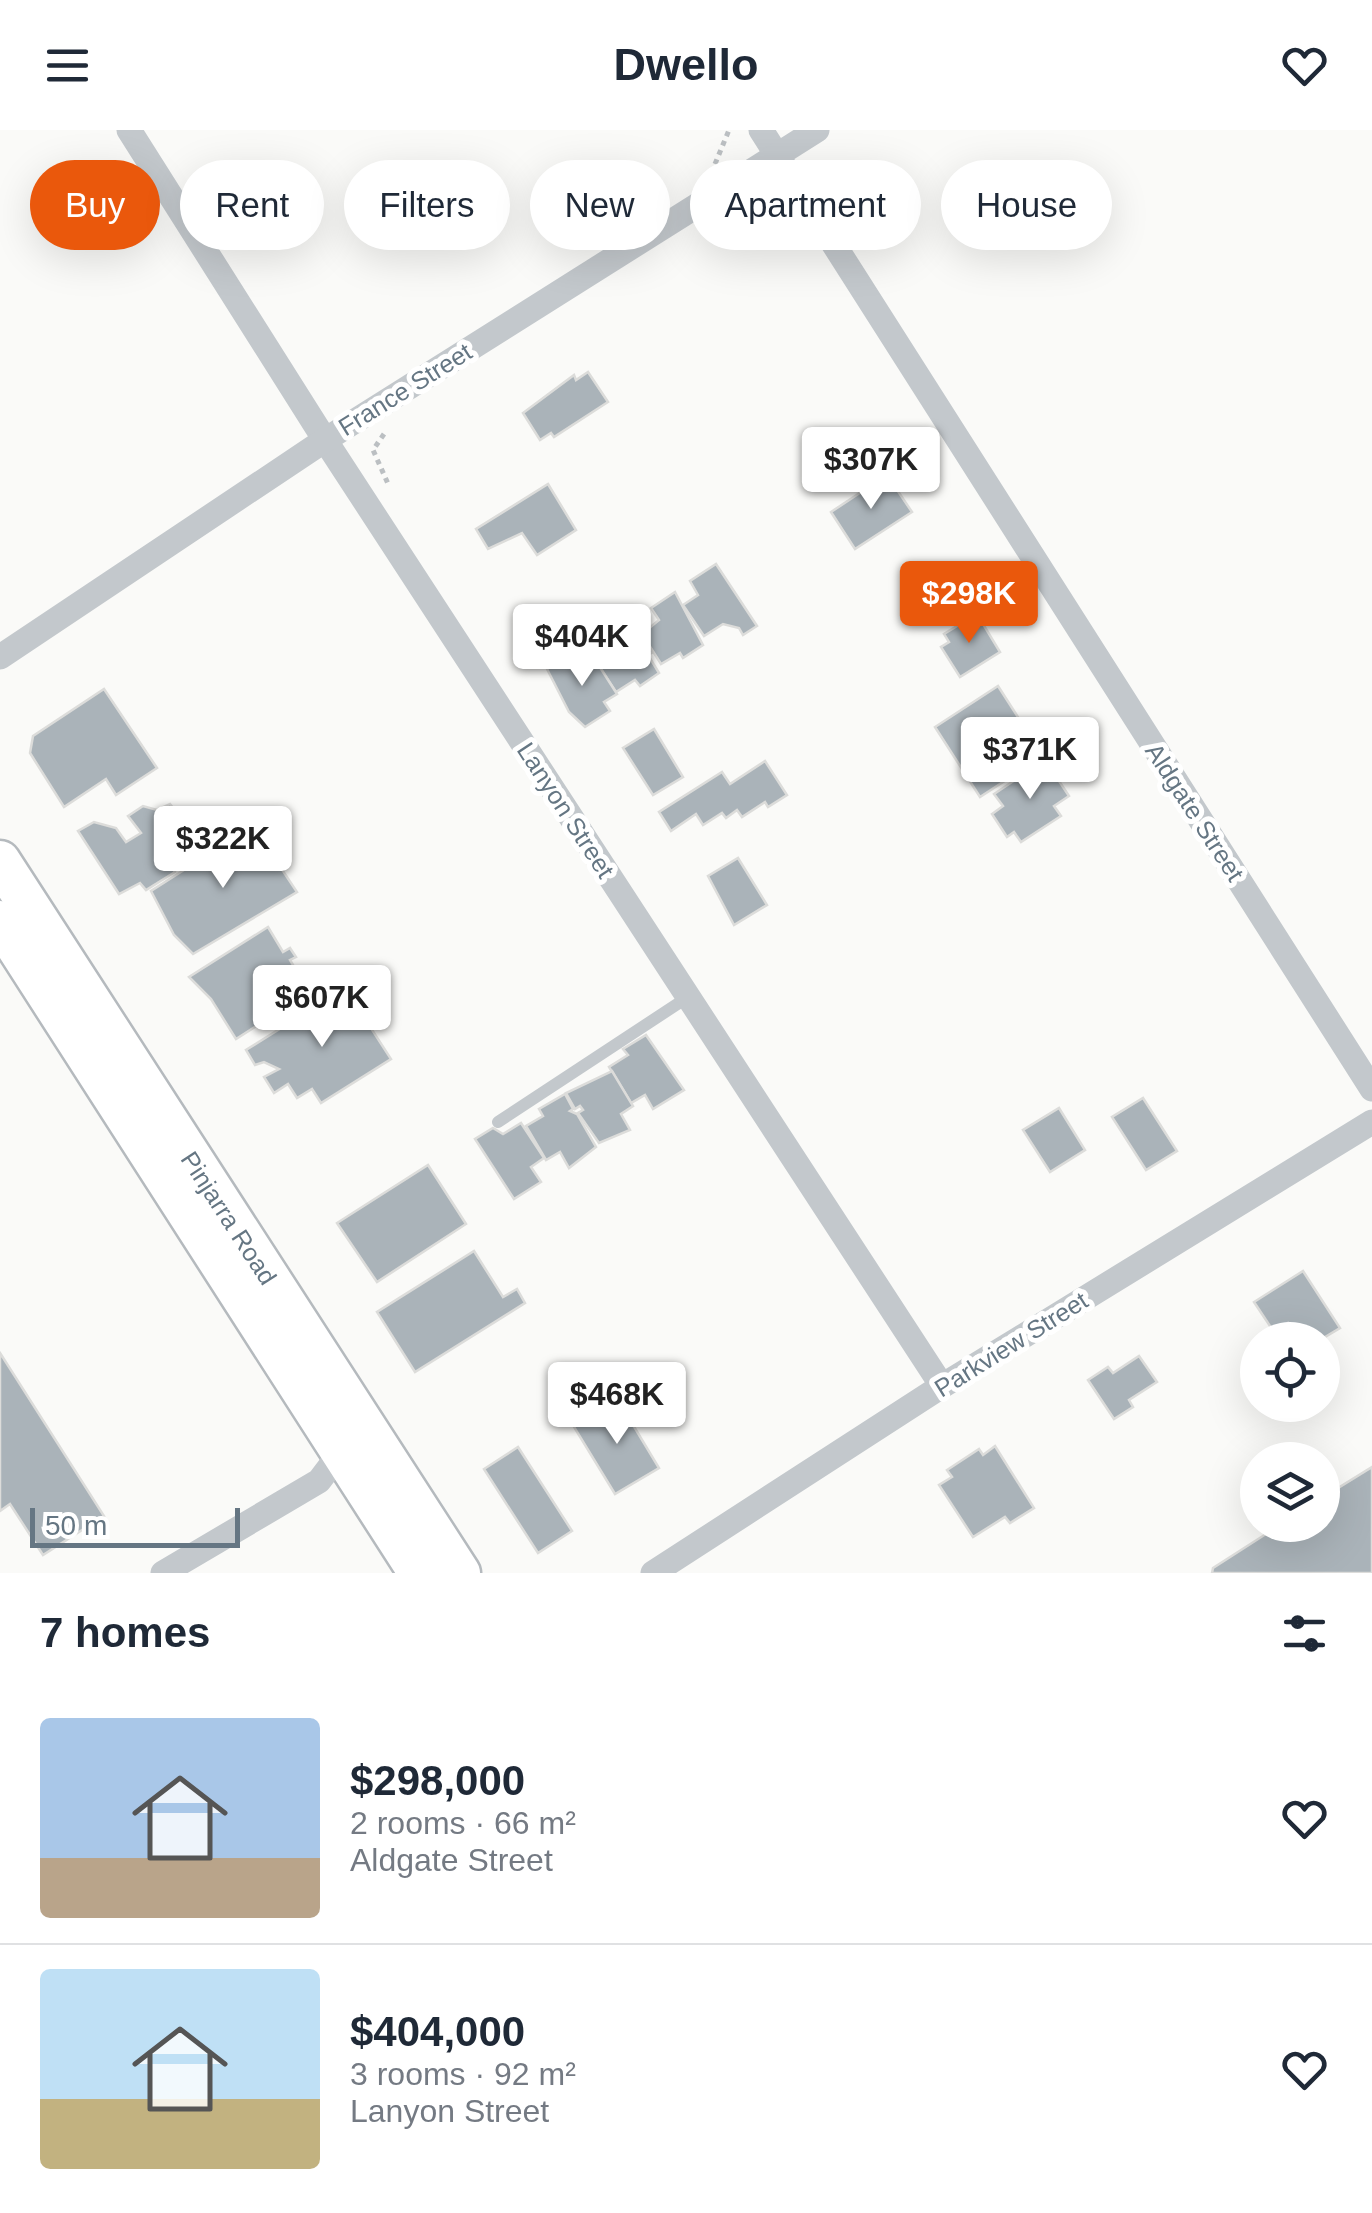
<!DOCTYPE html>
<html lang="en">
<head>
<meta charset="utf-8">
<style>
	:root { --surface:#fff; --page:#f6f6f7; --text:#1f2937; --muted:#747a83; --line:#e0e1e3; --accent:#ea580c }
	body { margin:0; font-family:Arial,sans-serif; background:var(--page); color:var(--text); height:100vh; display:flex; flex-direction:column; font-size:38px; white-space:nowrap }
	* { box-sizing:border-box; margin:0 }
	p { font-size:32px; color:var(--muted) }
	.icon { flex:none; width:55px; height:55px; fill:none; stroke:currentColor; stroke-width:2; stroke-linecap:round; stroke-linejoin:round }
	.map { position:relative; height:1443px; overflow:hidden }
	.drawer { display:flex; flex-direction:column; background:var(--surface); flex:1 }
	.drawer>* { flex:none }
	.guide { position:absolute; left:30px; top:30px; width:1312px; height:90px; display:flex; gap:20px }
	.controls { position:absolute; left:1240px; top:1192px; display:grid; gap:20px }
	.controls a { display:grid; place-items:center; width:100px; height:100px; border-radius:50%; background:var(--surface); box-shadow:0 10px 40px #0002; font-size:50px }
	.scale { position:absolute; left:30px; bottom:25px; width:210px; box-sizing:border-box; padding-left:10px; border:5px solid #657683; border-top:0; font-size:28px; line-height:35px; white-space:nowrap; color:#657683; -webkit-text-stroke:8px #fff; paint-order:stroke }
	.price { position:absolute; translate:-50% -85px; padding:0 22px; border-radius:10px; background:#fff; color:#222; font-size:32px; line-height:65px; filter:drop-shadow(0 2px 5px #0008) }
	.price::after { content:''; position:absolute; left:50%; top:60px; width:30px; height:22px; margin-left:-15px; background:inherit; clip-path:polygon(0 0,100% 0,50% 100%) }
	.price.on { background:var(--accent); color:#fff }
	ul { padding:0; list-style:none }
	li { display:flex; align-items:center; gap:30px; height:250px; padding:0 40px }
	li+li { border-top:2px solid var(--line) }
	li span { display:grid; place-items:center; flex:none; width:280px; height:200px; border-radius:10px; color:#555 }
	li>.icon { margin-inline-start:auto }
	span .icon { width:120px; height:120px; fill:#fffc; stroke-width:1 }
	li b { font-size:42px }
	h2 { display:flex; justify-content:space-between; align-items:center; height:120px; padding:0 40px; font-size:42px }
	.tag { padding:0 35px; border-radius:45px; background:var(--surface); box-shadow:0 10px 40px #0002; font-size:35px; line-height:90px }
	.tag.on { background:var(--accent); color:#fff }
	header { display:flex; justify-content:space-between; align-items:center; height:130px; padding:0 40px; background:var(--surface); font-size:45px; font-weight:600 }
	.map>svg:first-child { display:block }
</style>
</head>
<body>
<header><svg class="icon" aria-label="menu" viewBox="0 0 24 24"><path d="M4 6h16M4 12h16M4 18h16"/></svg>Dwello<svg class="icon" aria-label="heart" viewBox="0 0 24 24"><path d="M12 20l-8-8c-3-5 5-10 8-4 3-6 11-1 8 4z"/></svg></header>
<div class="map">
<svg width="1372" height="1443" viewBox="0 0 1372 1443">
	<rect width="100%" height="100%" fill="#fafaf8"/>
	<g fill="#aab3b9" stroke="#dcdcda" stroke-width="2.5">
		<polygon points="588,242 608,272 554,307 551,303 540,310 523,283 574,245 576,250"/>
		<polygon points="887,345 912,382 855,419 831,382"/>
		<polygon points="548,354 576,400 537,425 522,403 488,419 476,399"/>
		<polygon points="716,434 757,496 743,505 739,498 723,494 704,506 683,475 698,465 690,451"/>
		<polygon points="675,462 703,515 683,528 680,523 661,534 642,504 659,490 651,478"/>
		<polygon points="977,484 1000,522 960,547 941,517 949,512 944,504"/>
		<polygon points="633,491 653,522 648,525 659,543 640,556 635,550 616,562 597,533 615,518 607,505"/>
		<polygon points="571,523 582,540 596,531 617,564 604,572 610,581 585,597 569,582 547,539"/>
		<polygon points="998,556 1043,626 980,667 935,597"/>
		<polygon points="104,559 157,638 116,665 106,649 64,677 30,623 33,606"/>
		<polygon points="654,599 683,647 653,665 623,618"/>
		<polygon points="1045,630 1069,666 1054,676 1061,686 1021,712 1014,702 1007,707 992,684 1003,676 994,664"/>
		<polygon points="765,631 787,665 768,677 765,672 742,687 737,680 726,688 722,683 703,695 696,684 671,701 659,682 722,642 730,654"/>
		<polygon points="170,674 177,683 184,679 209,714 184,728 163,702 157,705 173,729 168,732 175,742 146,760 140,753 119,764 78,701 94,692 116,698 126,712 141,703 128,686 143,676 157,680"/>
		<polygon points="253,696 297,762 193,824 174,805 151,761"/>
		<polygon points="738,728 767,775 734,795 708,746"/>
		<polygon points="268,797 283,822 290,818 296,827 290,830 304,853 302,867 236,909 211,869 189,847"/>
		<polygon points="345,858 391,929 321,973 312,959 297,968 288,954 274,963 264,947 279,939 264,932 255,935 246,920"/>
		<polygon points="646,905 684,960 653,979 645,965 631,973 609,937 628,925 623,919"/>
		<polygon points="612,941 633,976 621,984 630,1000 599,1013 578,983 583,980 580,976 575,979 566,963"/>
		<polygon points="565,964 573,979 570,981 577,984 596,1017 569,1038 560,1022 546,1030 526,996 543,986 539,979"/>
		<polygon points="1143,968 1177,1021 1146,1040 1112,987"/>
		<polygon points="1059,978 1085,1020 1050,1042 1023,1000"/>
		<polygon points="521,993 544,1028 531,1037 541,1052 514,1069 475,1009 493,998 503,1004"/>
		<polygon points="428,1035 466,1094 377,1152 337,1093"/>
		<polygon points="474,1121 503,1167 517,1159 525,1173 415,1242 377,1182"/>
		<polygon points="1303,1141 1340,1198 1320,1210 1299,1210 1288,1193 1274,1202 1254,1172"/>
		<polygon points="0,1223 104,1386 43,1425 10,1374 0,1381"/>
		<polygon points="1139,1226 1157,1252 1129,1270 1133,1277 1114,1289 1088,1250 1108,1237 1113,1243"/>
		<polygon points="618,1270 659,1338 615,1364 574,1297"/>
		<polygon points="995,1316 1034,1378 1010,1393 1005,1387 973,1407 939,1355 952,1347 947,1340 979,1319 983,1325"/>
		<polygon points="518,1317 572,1401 538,1423 484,1339"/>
		<polygon points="1372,1337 1372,1443 1212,1443 1213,1438 1280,1395 1322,1395 1322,1368"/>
	</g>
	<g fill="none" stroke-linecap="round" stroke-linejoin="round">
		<defs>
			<g id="primary">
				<polyline points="0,731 460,1443"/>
				<polyline points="0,791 419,1443"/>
			</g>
		</defs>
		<use href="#primary" stroke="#b5babe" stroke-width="45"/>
		<g stroke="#bbbfc2" stroke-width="5" stroke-dasharray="5 5" stroke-linecap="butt">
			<polyline points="715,34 729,0"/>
			<polyline points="384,304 373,320 389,356"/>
		</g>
		<polyline stroke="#c3c8cc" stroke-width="12" points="498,992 688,867"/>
		<g stroke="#c3c8cc" stroke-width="25">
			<polyline points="129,0 325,310 942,1256"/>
			<polyline points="761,0 1372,959"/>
			<polyline points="0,527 325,310 817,0"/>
			<polyline points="163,1443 319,1351 341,1322 352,1315"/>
			<polyline points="653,1443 942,1256 1372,992"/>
		</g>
		<use href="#primary" stroke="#fff" stroke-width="40"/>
	</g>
	<g text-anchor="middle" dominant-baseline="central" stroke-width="10" stroke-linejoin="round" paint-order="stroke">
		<g font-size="25" fill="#657683" stroke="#fff">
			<text transform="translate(405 259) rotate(-32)">France Street</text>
			<text transform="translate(566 680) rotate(57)">Lanyon Street</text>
			<text transform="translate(1195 682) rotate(57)">Aldgate Street</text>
			<text transform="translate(229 1088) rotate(57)">Pinjarra Road</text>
			<text transform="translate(1011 1214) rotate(-32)">Parkview Street</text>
		</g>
	</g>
</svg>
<div class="controls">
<a><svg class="icon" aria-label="locate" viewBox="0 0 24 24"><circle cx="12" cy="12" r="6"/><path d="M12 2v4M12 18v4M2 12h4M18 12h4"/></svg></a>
<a><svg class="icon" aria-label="layers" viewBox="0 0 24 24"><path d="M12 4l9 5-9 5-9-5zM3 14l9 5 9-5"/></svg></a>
</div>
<div class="scale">50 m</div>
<b class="price" style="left:871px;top:382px">$307K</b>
<b class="price on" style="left:969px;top:516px">$298K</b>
<b class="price" style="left:582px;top:559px">$404K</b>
<b class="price" style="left:1030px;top:672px">$371K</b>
<b class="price" style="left:223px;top:761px">$322K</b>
<b class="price" style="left:322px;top:920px">$607K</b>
<b class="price" style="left:617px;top:1317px">$468K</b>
<div class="guide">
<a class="tag on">Buy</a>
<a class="tag">Rent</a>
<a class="tag">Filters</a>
<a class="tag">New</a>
<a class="tag">Apartment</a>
<a class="tag">House</a>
</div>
</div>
<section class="drawer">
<h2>7 homes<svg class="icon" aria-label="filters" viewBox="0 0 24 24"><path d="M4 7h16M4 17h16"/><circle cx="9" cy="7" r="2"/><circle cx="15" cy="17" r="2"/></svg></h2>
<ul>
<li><span style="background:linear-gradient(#a9c7e8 70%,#b9a48a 0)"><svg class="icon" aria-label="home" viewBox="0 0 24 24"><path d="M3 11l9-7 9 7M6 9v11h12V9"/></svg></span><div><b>$298,000</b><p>2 rooms · 66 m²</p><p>Aldgate Street</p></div><svg class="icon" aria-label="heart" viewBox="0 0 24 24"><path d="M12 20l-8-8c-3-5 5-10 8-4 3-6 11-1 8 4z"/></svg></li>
<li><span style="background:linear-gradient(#bfe0f5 65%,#c2b280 0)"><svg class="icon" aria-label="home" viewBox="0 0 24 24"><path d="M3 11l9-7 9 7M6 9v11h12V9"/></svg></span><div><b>$404,000</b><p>3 rooms · 92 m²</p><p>Lanyon Street</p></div><svg class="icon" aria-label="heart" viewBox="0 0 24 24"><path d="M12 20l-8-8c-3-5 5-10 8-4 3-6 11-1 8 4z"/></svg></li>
</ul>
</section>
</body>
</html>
